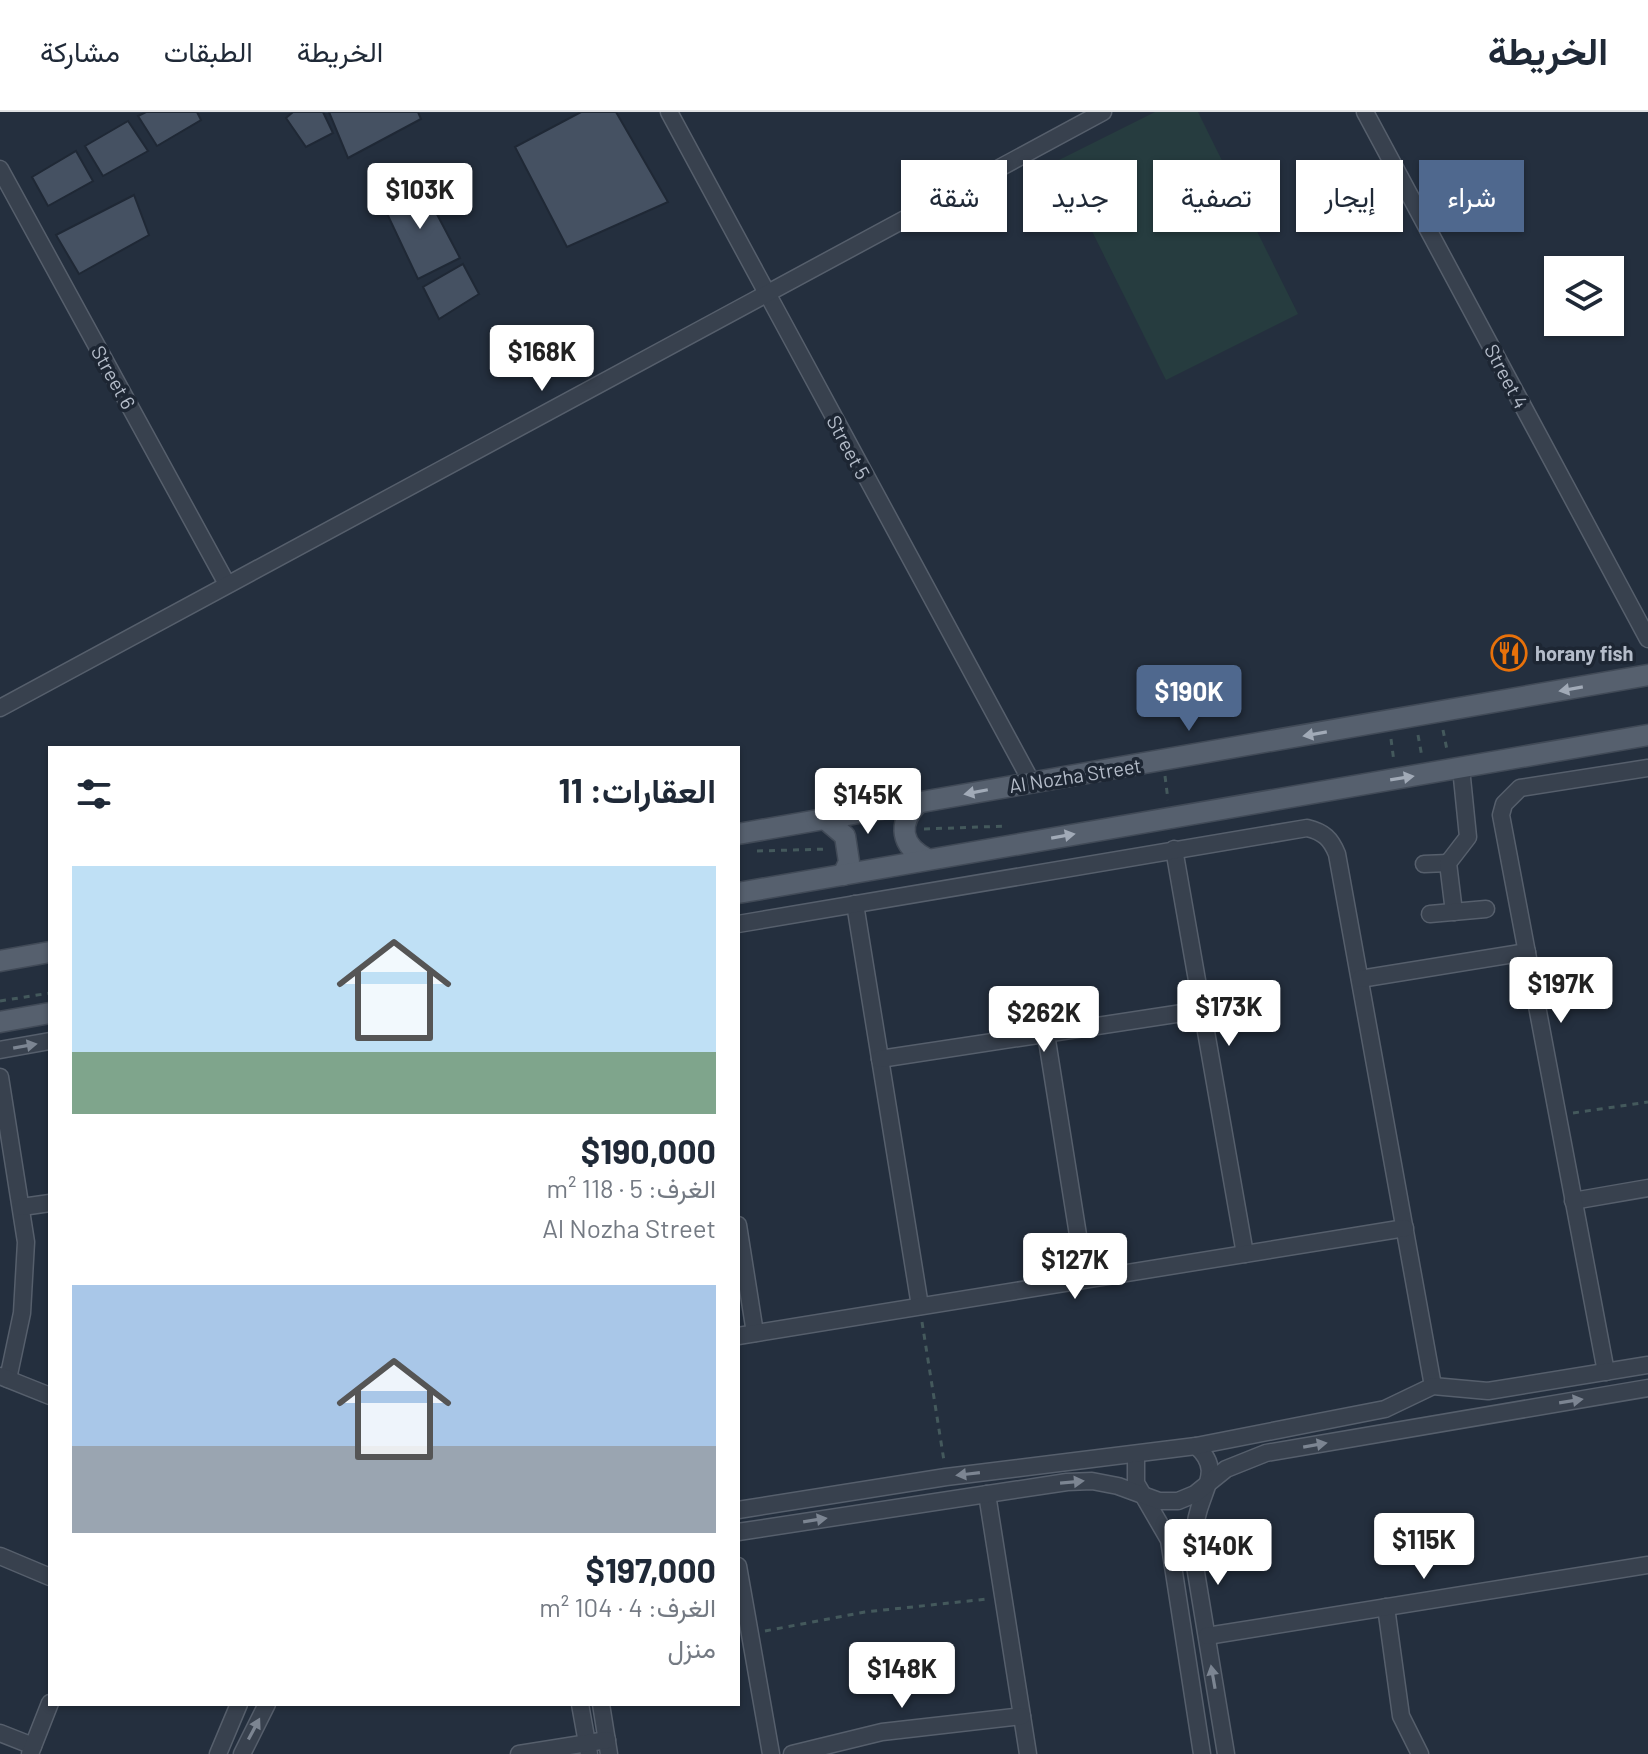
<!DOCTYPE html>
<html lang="ar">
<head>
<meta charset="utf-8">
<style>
	:root { --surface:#fff; --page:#f2f2f3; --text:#1f2937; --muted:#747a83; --line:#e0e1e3; --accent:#4f688e }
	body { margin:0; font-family:Barlow,Vazirmatn,sans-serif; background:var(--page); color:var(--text); direction:rtl; height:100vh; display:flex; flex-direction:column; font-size:30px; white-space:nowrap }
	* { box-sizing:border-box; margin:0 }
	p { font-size:26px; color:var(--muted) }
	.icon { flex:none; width:44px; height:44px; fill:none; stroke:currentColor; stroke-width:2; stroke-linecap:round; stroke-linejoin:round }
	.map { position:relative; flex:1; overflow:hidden; direction:ltr }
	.drawer { position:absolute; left:48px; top:634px; width:692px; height:960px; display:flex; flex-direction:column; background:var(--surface); border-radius:0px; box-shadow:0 2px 6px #0004; direction:rtl }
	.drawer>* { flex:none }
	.guide { position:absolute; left:764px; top:48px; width:760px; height:72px; direction:rtl; display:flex; gap:16px }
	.buttons { position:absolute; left:1544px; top:144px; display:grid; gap:16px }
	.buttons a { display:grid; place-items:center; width:80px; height:80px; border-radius:0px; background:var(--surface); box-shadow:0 2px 6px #0004; font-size:40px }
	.price { position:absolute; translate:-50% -68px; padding:0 18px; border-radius:8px; background:#fff; color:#222; font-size:26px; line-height:52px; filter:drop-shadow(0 2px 4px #0008) }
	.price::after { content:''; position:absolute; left:50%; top:48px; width:24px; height:18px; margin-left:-12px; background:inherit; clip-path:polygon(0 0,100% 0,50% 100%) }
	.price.selected { background:var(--accent); color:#fff }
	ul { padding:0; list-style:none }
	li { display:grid; align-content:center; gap:16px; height:424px; padding:0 24px }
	li span { display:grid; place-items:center; height:248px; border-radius:0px; color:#555 }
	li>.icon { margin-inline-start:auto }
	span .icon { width:144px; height:144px; fill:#fffc; stroke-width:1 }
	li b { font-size:34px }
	h2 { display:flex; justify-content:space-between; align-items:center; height:96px; padding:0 24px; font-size:34px }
	.chip { padding:0 28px; border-radius:0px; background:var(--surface); box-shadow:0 2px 6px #0004; font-size:28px; line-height:72px }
	.chip.selected { background:var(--accent); color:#fff }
	header { display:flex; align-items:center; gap:48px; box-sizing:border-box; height:112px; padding:0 40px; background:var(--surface); border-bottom:2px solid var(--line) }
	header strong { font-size:38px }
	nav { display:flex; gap:44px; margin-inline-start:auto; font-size:28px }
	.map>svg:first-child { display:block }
</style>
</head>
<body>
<header>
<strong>الخريطة</strong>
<nav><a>الخريطة</a><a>الطبقات</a><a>مشاركة</a></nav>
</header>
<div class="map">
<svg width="1648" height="1642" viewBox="0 0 1648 1642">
	<rect width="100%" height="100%" fill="#242f3e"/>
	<polygon fill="#263c3f" points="1155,0 1198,0 1298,202 1166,268 1057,49"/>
	<g fill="#455162" stroke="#1f2835" stroke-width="2">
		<polygon points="146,0 197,0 201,8 157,34 138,4"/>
		<polygon points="293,0 323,0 333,21 306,35 286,6"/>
		<polygon points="329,0 418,0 421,7 348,46"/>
		<polygon points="581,0 616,0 668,90 567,135 515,35"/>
		<polygon points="128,9 148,39 103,64 85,34"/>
		<polygon points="76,39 93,69 48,94 32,65"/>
		<polygon points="420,70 460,146 418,167 382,91"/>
		<polygon points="134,83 149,123 79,162 56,123"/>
		<polygon points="463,152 479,182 439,207 423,175"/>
	</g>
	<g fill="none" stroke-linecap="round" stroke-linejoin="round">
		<defs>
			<g id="minor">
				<polyline points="669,0 1031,669"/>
				<polyline points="1365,0 1648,527"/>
				<polyline points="0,57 227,472"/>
				<polyline points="0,596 1103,0"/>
				<polyline points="1174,737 1245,1142"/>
				<polyline points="1424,752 1448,751"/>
				<polyline points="855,792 920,1194"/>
				<polyline points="1454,800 1448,751 1468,725 1461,656"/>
				<polyline points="1430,802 1486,797"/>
				<path d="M738,812L1307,716C1324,720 1331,727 1337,742L1433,1274"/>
				<polyline points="1360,867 1527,840"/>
				<polyline points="1046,922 1085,1167"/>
				<polyline points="0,938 50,929"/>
				<polyline points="880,947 1202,898"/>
				<polyline points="0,965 26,1130 22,1201 8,1267"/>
				<polyline points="1573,1089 1648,1076"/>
				<polyline points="22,1095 50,1091"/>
				<polyline points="738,1113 755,1221"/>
				<polyline points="738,1224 1405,1116"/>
				<polyline points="1606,1260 1501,703 1504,692 1520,676 1648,656"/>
				<polyline points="0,1264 50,1284"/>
				<path d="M1196,1334C1220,1355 1207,1371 1199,1397C1193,1416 1194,1435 1195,1454L1226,1642"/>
				<polyline points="1136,1342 1136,1371 1169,1428 1202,1642"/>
				<polyline points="987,1382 1028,1642"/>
				<polyline points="738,1398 946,1365 1196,1334 1385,1297 1433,1274 1488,1279 1648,1253"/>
				<polyline points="738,1420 1067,1370 1092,1369 1118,1374 1159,1389 1178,1389 1195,1382 1226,1357 1266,1341 1648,1276"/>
				<polyline points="0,1444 50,1465"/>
				<polyline points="738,1454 771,1642"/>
				<polyline points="1386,1495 1401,1604 1420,1642"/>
				<polyline points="1207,1524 1648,1453"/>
				<polyline points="580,1592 589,1642"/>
				<polyline points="601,1592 609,1642"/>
				<polyline points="0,1621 33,1634"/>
				<polyline points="30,1642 50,1591"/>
				<polyline points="218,1642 239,1592"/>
				<polyline points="242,1642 267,1592"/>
				<polyline points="519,1642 607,1628"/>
				<polyline points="792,1642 882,1620 1022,1604"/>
			</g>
			<g id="major">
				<path d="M918,691C897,712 901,734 927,747"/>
				<polyline points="825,707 845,724 849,750 843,763"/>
				<polyline points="738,722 1648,563"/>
				<polyline points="738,781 1648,623"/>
				<polyline points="0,849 50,840"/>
				<polyline points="0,910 50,901"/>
			</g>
		</defs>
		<use href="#minor" stroke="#565f6c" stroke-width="19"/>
		<use href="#major" stroke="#414a57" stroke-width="23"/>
		<g stroke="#44595c" stroke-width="3" stroke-dasharray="6 6" stroke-linecap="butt">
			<polyline points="1443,618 1447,638"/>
			<polyline points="1418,623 1422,645"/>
			<polyline points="1391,627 1394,650"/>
			<polyline points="1165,664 1168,688"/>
			<polyline points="924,717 1008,714"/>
			<polyline points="757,739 829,737"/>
			<polyline points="0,889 50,881"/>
			<polyline points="1573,1001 1648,990"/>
			<polyline points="922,1210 944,1349"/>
			<polyline points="765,1519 865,1500 987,1487"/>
		</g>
		<use href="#minor" stroke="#38414e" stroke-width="16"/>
		<use href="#major" stroke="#56606e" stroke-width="20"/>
	</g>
	<defs><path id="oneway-solid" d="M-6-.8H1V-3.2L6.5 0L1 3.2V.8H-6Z" transform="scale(2)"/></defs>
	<g fill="#a1aab7">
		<use href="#oneway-solid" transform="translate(1571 577) rotate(170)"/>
		<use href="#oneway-solid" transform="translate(1315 622) rotate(170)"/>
		<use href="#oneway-solid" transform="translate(1402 666) rotate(-9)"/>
		<use href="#oneway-solid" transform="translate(976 680) rotate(169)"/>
		<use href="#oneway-solid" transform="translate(1063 724) rotate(-10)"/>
	</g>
	<g fill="#7c8592">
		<use href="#oneway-solid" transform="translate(25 934) rotate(-10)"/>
		<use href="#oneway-solid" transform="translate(1571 1289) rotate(-9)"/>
		<use href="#oneway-solid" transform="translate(1315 1333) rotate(-10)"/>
		<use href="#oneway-solid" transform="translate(968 1362) rotate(173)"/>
		<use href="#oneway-solid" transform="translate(1072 1370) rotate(-5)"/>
		<use href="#oneway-solid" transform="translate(815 1408) rotate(-9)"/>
		<use href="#oneway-solid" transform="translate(1213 1565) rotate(-100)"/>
		<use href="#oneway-solid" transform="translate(254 1617) rotate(-62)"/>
	</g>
	<defs>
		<symbol id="restaurant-ring" viewBox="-11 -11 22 22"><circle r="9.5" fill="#1d2633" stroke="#e8710a" stroke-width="1.5"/><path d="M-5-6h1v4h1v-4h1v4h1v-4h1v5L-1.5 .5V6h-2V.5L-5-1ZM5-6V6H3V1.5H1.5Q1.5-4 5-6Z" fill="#e8710a"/></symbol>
	</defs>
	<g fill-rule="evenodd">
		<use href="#restaurant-ring" x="1489" y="521" width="40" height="40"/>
	</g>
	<g text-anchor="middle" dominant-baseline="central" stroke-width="7" stroke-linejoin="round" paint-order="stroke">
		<g font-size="20" fill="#b4bcc9" stroke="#1d2633">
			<text transform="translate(1507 264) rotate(62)">Street 4</text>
			<text transform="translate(114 265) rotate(61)">Street 6</text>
			<text transform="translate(849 335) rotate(62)">Street 5</text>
			<text transform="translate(1075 663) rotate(-9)">Al Nozha Street</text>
		</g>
		<g font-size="20" font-weight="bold" fill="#b4bcc9" stroke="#1d2633" text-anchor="start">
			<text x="1535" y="541">horany fish</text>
		</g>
	</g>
</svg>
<div class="buttons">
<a><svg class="icon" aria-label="layers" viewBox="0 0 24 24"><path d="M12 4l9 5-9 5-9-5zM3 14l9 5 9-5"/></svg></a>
</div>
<b class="price" style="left:420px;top:119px">$103K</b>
<b class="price" style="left:542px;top:281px">$168K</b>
<b class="price selected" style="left:1189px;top:621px">$190K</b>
<b class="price" style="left:868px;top:724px">$145K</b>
<b class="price" style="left:1561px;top:913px">$197K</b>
<b class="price" style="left:1229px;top:936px">$173K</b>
<b class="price" style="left:1044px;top:942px">$262K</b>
<b class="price" style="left:1075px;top:1189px">$127K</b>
<b class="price" style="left:1424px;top:1469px">$115K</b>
<b class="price" style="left:1218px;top:1475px">$140K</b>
<b class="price" style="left:902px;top:1598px">$148K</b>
<div class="guide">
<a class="chip selected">شراء</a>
<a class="chip">إيجار</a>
<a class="chip">تصفية</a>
<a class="chip">جديد</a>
<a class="chip">شقة</a>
</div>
<section class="drawer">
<h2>العقارات: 11<svg class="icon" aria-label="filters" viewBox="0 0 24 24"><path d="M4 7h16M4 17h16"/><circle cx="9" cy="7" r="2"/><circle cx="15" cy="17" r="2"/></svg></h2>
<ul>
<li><span style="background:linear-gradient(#bfe0f5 75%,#7fa58c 0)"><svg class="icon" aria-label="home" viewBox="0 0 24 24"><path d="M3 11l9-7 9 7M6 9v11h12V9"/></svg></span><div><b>$190,000</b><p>الغرف: 5 · 118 m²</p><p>Al Nozha Street</p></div></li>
<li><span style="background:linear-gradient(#a9c7e8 65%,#9aa5b1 0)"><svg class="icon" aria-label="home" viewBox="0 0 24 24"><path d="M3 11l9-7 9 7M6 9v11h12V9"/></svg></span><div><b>$197,000</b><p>الغرف: 4 · 104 m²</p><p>منزل</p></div></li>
</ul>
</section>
</div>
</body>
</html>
